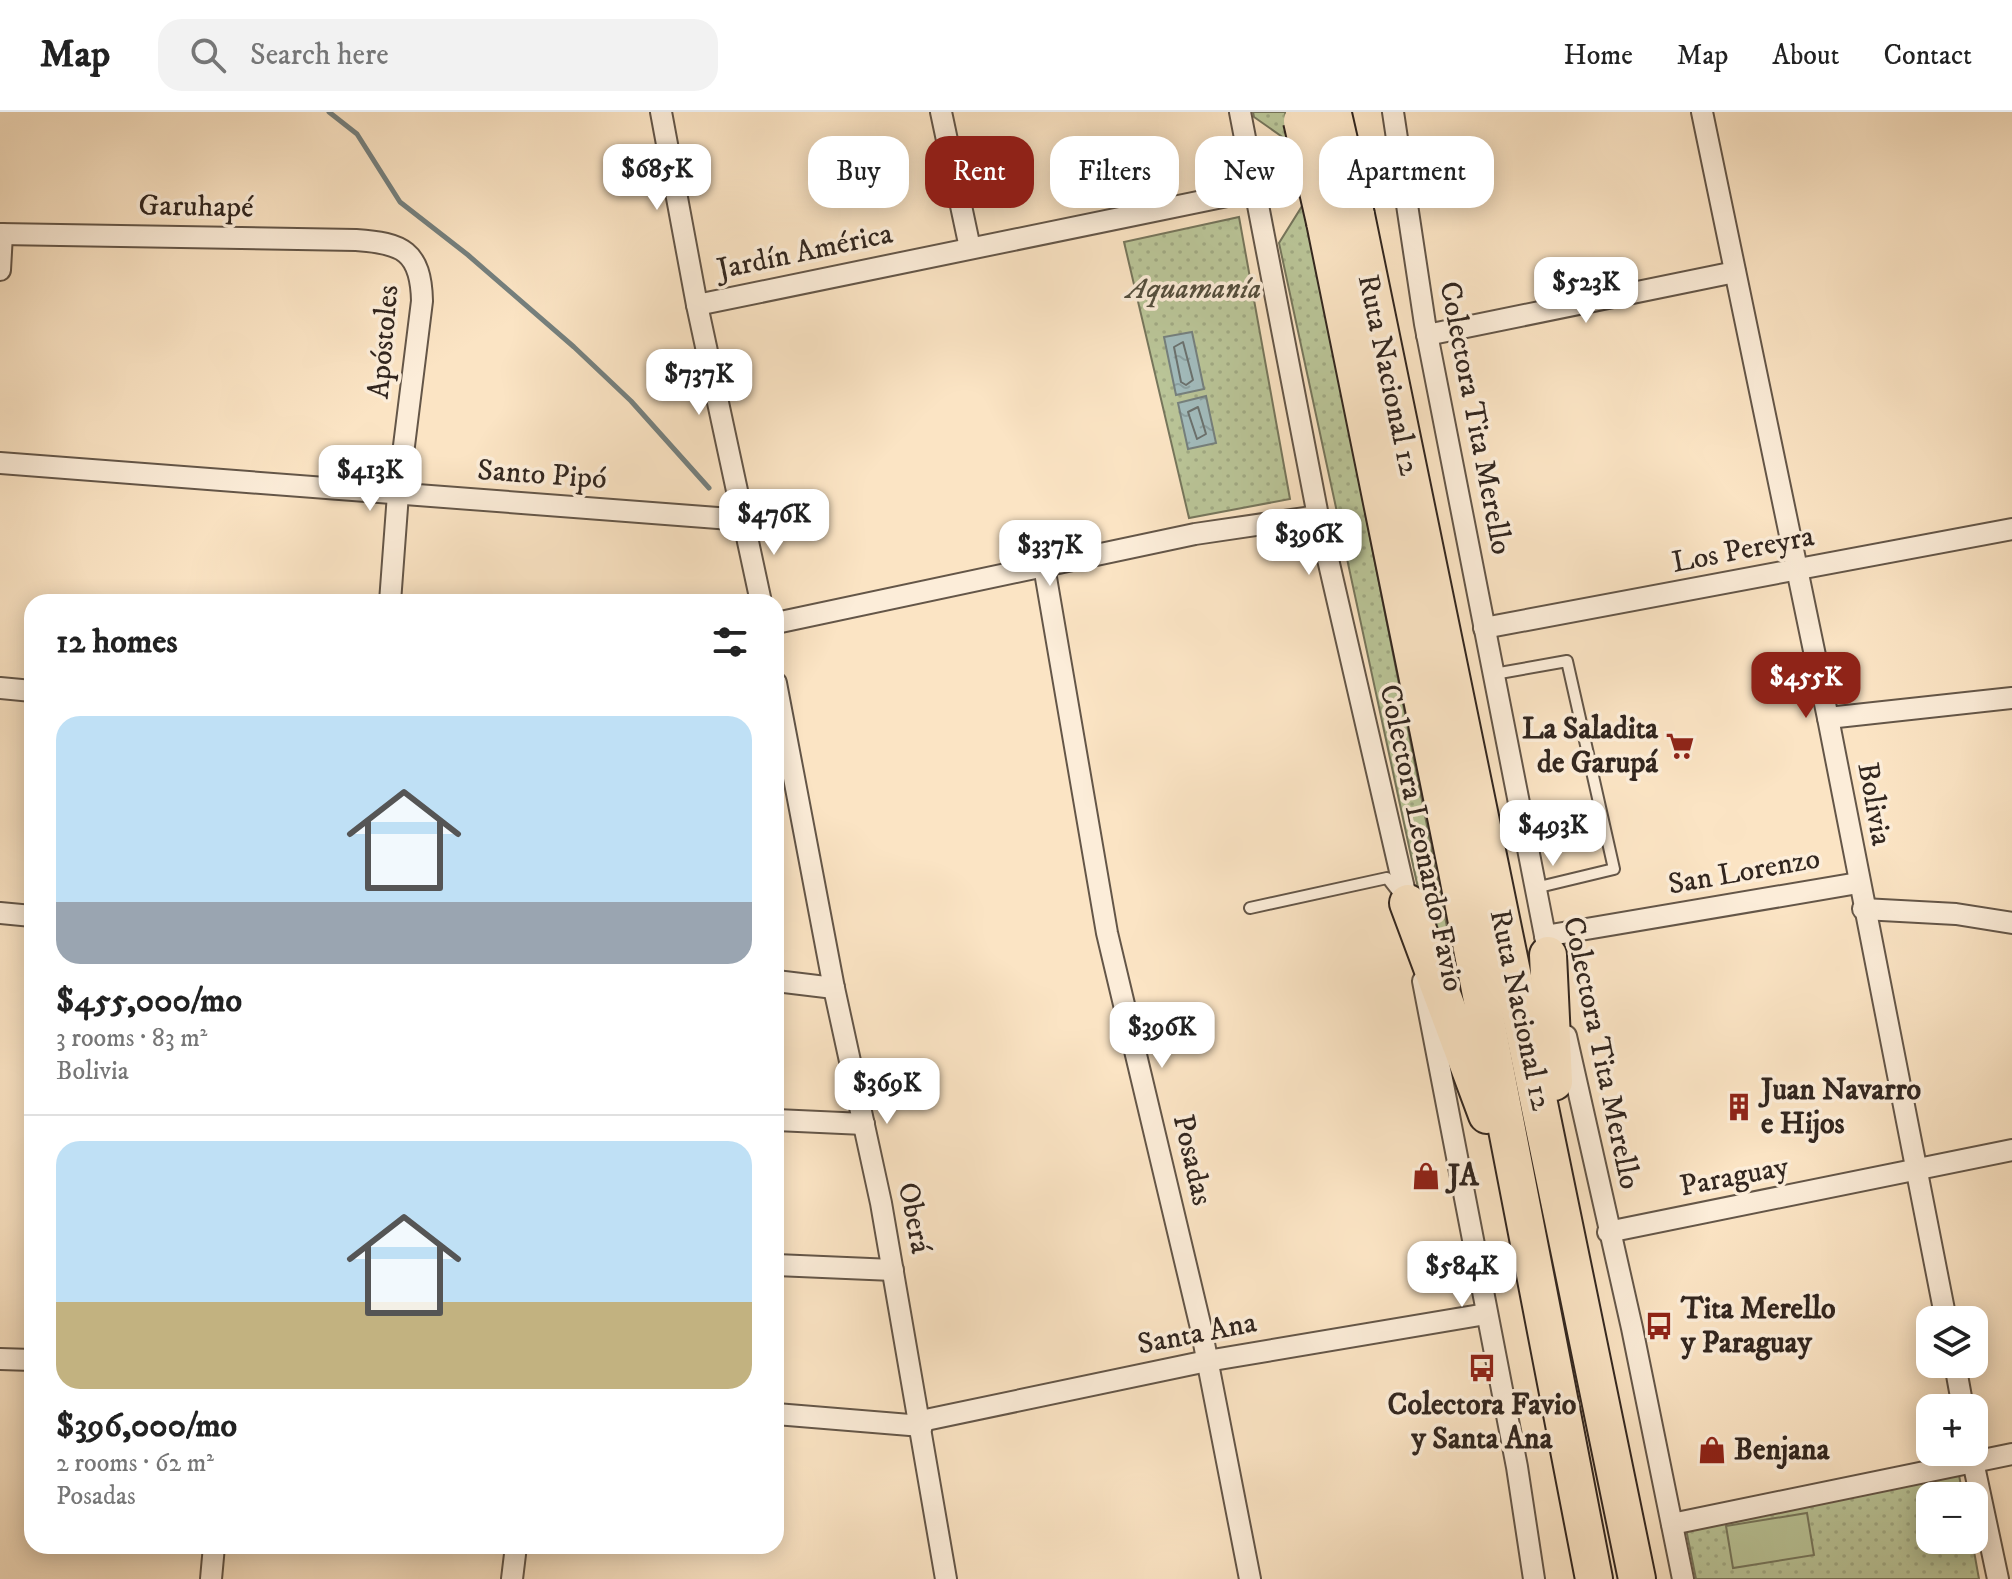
<!DOCTYPE html>
<html lang="en">
<head>
<meta charset="utf-8">
<style>
	:root { --surface:#fff; --page:#f2f2f2; --text:#222; --muted:#767676; --line:#e0e0e0; --accent:#8f2418 }
	body { margin:0; font-family:"IM FELL DW Pica",serif; background:var(--page); color:var(--text); height:100vh; display:flex; flex-direction:column; font-size:30px; white-space:nowrap }
	* { box-sizing:border-box; margin:0 }
	p { font-size:26px; color:var(--muted) }
	.icon { flex:none; width:44px; height:44px; fill:none; stroke:currentColor; stroke-width:2; stroke-linecap:round; stroke-linejoin:round }
	.map { position:relative; flex:1; overflow:hidden }
	.sheet { position:absolute; left:24px; top:482px; width:760px; height:960px; display:flex; flex-direction:column; background:var(--surface); border-radius:24px; box-shadow:0 4px 20px #0003 }
	.sheet>* { flex:none }
	.banner { position:absolute; left:808px; top:24px; width:760px; height:72px; display:flex; gap:16px }
	.controls { position:absolute; left:1916px; top:1194px; display:grid; gap:16px }
	.controls a { display:grid; place-items:center; width:72px; height:72px; border-radius:16px; background:var(--surface); box-shadow:0 4px 20px #0003; font-size:40px }
	.price { position:absolute; translate:-50% -68px; padding:0 18px; border-radius:16px; background:#fff; color:#222; font-size:26px; line-height:52px; filter:drop-shadow(0 2px 4px #0008) }
	.price::after { content:''; position:absolute; left:50%; top:48px; width:24px; height:18px; margin-left:-12px; background:inherit; clip-path:polygon(0 0,100% 0,50% 100%) }
	.price.on { background:var(--accent); color:#fff }
	ul { padding:0; list-style:none }
	li { display:grid; align-content:center; gap:16px; height:424px; padding:0 32px }
	li+li { border-top:2px solid var(--line) }
	li span { display:grid; place-items:center; height:248px; border-radius:24px; color:#555 }
	li>.icon { margin-inline-start:auto }
	span .icon { width:144px; height:144px; fill:#fffc; stroke-width:1 }
	li b { font-size:34px }
	h2 { display:flex; justify-content:space-between; align-items:center; height:96px; padding:0 32px; font-size:34px }
	.tag { padding:0 28px; border-radius:24px; background:var(--surface); box-shadow:0 4px 20px #0003; font-size:28px; line-height:72px }
	.tag.on { background:var(--accent); color:#fff }
	header { display:flex; align-items:center; gap:48px; box-sizing:border-box; height:112px; padding:0 40px; background:var(--surface); border-bottom:2px solid var(--line) }
	header strong { font-size:38px }
	nav { display:flex; gap:44px; margin-inline-start:auto; font-size:28px }
	.search { width:560px; height:72px; background:var(--page); display:flex; align-items:center; gap:20px; box-sizing:border-box; padding:0 28px; border-radius:24px; color:var(--muted); font-size:30px }
	.map>svg:first-child { display:block }
</style>
</head>
<body>
<header>
<strong>Map</strong>
<div class="search"><svg class="icon" aria-label="search" viewBox="0 0 24 24"><circle cx="10" cy="10" r="6"/><path d="M15 15l6 6"/></svg>Search here</div>
<nav><a>Home</a><a>Map</a><a>About</a><a>Contact</a></nav>
</header>
<div class="map">
<svg width="2012" height="1467" viewBox="0 0 2012 1467">
	<defs>
		<pattern id="grass-dots" width="8" height="8" patternUnits="userSpaceOnUse" patternTransform="scale(2)"><rect width="8" height="8" fill="#bac598"/><path d="M2 2h.1M6 6h.1" fill="none" stroke="#a0a983" stroke-width="1.8" stroke-linecap="round"/></pattern>
		<pattern id="water-ripples" width="26" height="14" patternUnits="userSpaceOnUse" patternTransform="scale(2)"><rect width="26" height="14" fill="#a2bcbd"/><path d="M2 4q2-2 4 0t4 0M15 11q2-2 4 0t4 0" fill="none" stroke="#8ca1a2"/></pattern>
	</defs>
	<rect width="100%" height="100%" fill="#fbe4c4"/>
	<filter id="stains"><feTurbulence type="fractalNoise" baseFrequency=".0025" numOctaves="4"/><feColorMatrix values="0 0 0 0 .2 0 0 0 0 .09 0 0 0 0 .02 0 0 0 .5 -.17"/></filter>
	<radialGradient id="worn" r=".72"><stop offset=".6" stop-color="#630" stop-opacity="0"/><stop offset="1" stop-color="#630" stop-opacity=".3"/></radialGradient>
	<g fill="url(#grass-dots)" stroke="#76765c" stroke-width="2">
		<polygon points="1253,0 1285,0 1291,31 1254,5"/>
		<polygon points="1304,91 1465,906 1430,832 1279,131"/>
		<polygon points="1239,105 1290,387 1189,406 1124,130"/>
		<polygon points="1958,1358 1963,1384 1930,1384 1930,1428 1972,1428 1979,1467 1696,1467 1686,1417"/>
	</g>
	<polygon fill="#bac598" stroke="#76765c" stroke-width="2" points="1807,1401 1814,1443 1733,1456 1726,1414"/>
	<g fill="url(#water-ripples)" stroke="#75807e" stroke-width="2">
		<polygon points="1192,220 1204,277 1176,283 1164,225"/>
		<polygon points="1206,284 1216,331 1188,337 1178,291"/>
	</g>
	<g fill="none" stroke-linecap="round" stroke-linejoin="round">
		<g stroke="#6a716e" stroke-width="2">
			<polygon points="1183,230 1193,268 1186,273 1181,270 1174,235"/>
			<polygon points="1198,295 1206,322 1197,327 1188,300"/>
		</g>
		<polyline stroke="#75807e" stroke-width="5" points="329,0 357,22 400,90 468,143 574,235 631,289 709,376"/>
		<defs>
			<g id="lane">
				<polyline points="1494,562 1567,549 1614,757 1535,776"/>
				<polyline points="1250,796 1387,766 1401,784"/>
			</g>
			<g id="street">
				<polyline points="661,0 697,193 761,490"/>
				<polyline points="941,0 970,136"/>
				<polyline points="1240,0 1318,404 1409,798"/>
				<polyline points="1393,0 1425,212 1550,849"/>
				<polyline points="1702,0 1828,606 1946,1208"/>
				<path d="M0,122L356,128C402,131 421,139 422,189L398,382L390,490"/>
				<polyline points="0,158 2,122"/>
				<polyline points="697,193 1295,70"/>
				<polyline points="1427,223 1735,160"/>
				<polyline points="0,351 744,408"/>
				<polyline points="1044,454 1107,821 1201,1216 1250,1467"/>
				<polyline points="776,511 1195,422 1318,404"/>
				<polyline points="1484,516 2012,417"/>
				<polyline points="776,571 834,876 881,1091 946,1467"/>
				<polyline points="0,576 32,579"/>
				<polyline points="1828,606 2012,586"/>
				<polyline points="1863,797 1956,802 2012,811"/>
				<polyline points="0,801 32,804"/>
				<polyline points="1545,824 1858,771"/>
				<polyline points="776,869 834,876"/>
				<polyline points="1423,869 1517,1355 1534,1467"/>
				<polyline points="1566,924 1632,1216 1683,1467"/>
				<polyline points="776,1008 864,1012"/>
				<polyline points="1608,1120 2012,1038"/>
				<polyline points="776,1153 893,1158"/>
				<polyline points="0,1247 32,1248"/>
				<polyline points="1955,1252 1963,1296"/>
				<polyline points="776,1302 922,1314"/>
				<polyline points="921,1309 1207,1249 1486,1202"/>
				<polyline points="1971,1340 1998,1467"/>
				<polyline points="1672,1412 2012,1342"/>
				<polyline points="211,1467 214,1434"/>
				<polyline points="512,1467 516,1434"/>
			</g>
			<polyline id="secondary" points="1295,70 1367,55"/>
			<g id="highway">
				<polyline points="1356,103 1637,1467"/>
				<polyline points="1325,110 1457,759 1594,1467"/>
				<polyline points="1408,791 1487,1003"/>
				<polyline points="1548,843 1554,970"/>
			</g>
		</defs>
		<use href="#lane" stroke="#645648" stroke-width="14"/>
		<use href="#street" stroke="#645648" stroke-width="24"/>
		<use href="#secondary" stroke="#32261f" stroke-width="32"/>
		<use href="#highway" stroke="#32261f" stroke-width="40"/>
		<use href="#lane" stroke="#fcedd9" stroke-width="10"/>
		<use href="#street" stroke="#fcedd9" stroke-width="20"/>
		<use href="#secondary" stroke="#fcedd9" stroke-width="28"/>
		<use href="#highway" stroke="#fbe4c4" stroke-width="36"/>
		<defs>
			<g id="highway-bridge">
				<polyline points="1333,2 1356,103"/>
				<polyline points="1302,9 1325,110"/>
			</g>
		</defs>
		<use href="#highway-bridge" stroke="#32261f" stroke-width="40" stroke-linecap="butt"/>
		<use href="#highway-bridge" stroke="#fbe4c4" stroke-width="36"/>
	</g>
	<defs>
		<symbol id="supermarket-bare" viewBox="-9 -9 18 18"><path d="M-6-5.5h2.5l.6 2H6L4.5 2H-2.5L-4.4-4H-6ZM-1.5 3.2a1.3 1.3 0 1 0 .1 0ZM3 3.2a1.3 1.3 0 1 0 .1 0Z" fill="#8f2418" stroke="#fcedd9" stroke-width="2.5" paint-order="stroke"/></symbol>
		<symbol id="building-bare" viewBox="-9 -9 18 18"><path d="M-4-6H4V6H1V3H-1V6H-4ZM-2.5-4.3h1.7v1.8h-1.7ZM.8-4.3h1.7v1.8H.8ZM-2.5-1h1.7V.8h-1.7ZM.8-1h1.7V.8H.8Z" fill="#8f2418" stroke="#fcedd9" stroke-width="2.5" paint-order="stroke"/></symbol>
		<symbol id="shop-bare" viewBox="-9 -9 18 18"><path d="M-5-2.5h2.3a2.7 3.5 0 0 1 5.4 0H5L5.5 6h-11ZM-1.5-2.5h3a1.5 2.3 0 0 0-3 0Z" fill="#8f2418" stroke="#fcedd9" stroke-width="2.5" paint-order="stroke"/></symbol>
		<symbol id="bus-bare" viewBox="-9 -9 18 18"><path d="M-5-6H5V4H4V6H2V4H-2V6H-4V4H-5ZM-3.5-4V0h7V-4ZM-3.5 1.2v1.5H-2V1.2ZM2 1.2v1.5H3.5V1.2Z" fill="#8f2418" stroke="#fcedd9" stroke-width="2.5" paint-order="stroke"/></symbol>
	</defs>
	<g fill-rule="evenodd">
		<use href="#supermarket-bare" x="1660" y="614" width="40" height="40"/>
		<use href="#building-bare" x="1719" y="975" width="40" height="40"/>
		<use href="#shop-bare" x="1406" y="1044" width="40" height="40"/>
		<use href="#bus-bare" x="1639" y="1194" width="40" height="40"/>
		<use href="#bus-bare" x="1462" y="1236" width="40" height="40"/>
		<use href="#shop-bare" x="1692" y="1318" width="40" height="40"/>
	</g>
	<g text-anchor="middle" dominant-baseline="central" stroke-width="7" stroke-linejoin="round" paint-order="stroke">
		<g font-size="30" fill="#32261f" stroke="#fcedd9">
			<text transform="translate(196 95) rotate(1)">Garuhapé</text>
			<text transform="translate(805 140) rotate(-12)">Jardín América</text>
			<text transform="translate(384 230) rotate(-85)">Apóstoles</text>
			<text transform="translate(1388 263) rotate(78)">Ruta Nacional 12</text>
			<text transform="translate(1475 306) rotate(79)">Colectora Tita Merello</text>
			<text transform="translate(542 363) rotate(4)">Santo Pipó</text>
			<text transform="translate(1743 438) rotate(-11)">Los Pereyra</text>
			<text transform="translate(1874 692) rotate(80)">Bolivia</text>
			<text transform="translate(1421 726) rotate(78)">Colectora Leonardo Favio</text>
			<text transform="translate(1744 760) rotate(-10)">San Lorenzo</text>
			<text transform="translate(1520 898) rotate(78)">Ruta Nacional 12</text>
			<text transform="translate(1601 941) rotate(78)">Colectora Tita Merello</text>
			<text transform="translate(1192 1048) rotate(77)">Posadas</text>
			<text transform="translate(1734 1065) rotate(-11)">Paraguay</text>
			<text transform="translate(914 1106) rotate(79)">Oberá</text>
			<text transform="translate(1197 1222) rotate(-11)">Santa Ana</text>
		</g>
		<g font-size="30" font-style="italic" fill="#544e3d" stroke="#fcedd9">
			<text x="1194" y="177">Aquamanía</text>
		</g>
		<g font-size="30" font-weight="bold" fill="#32261f" stroke="#fcedd9" text-anchor="start">
			<text x="1658" y="617" text-anchor="end">La Saladita<tspan x="1658" dy="34">de Garupá</tspan></text>
			<text x="1761" y="978">Juan Navarro<tspan x="1761" dy="34">e Hijos</tspan></text>
			<text x="1448" y="1064">JA</text>
			<text x="1681" y="1197">Tita Merello<tspan x="1681" dy="34">y Paraguay</tspan></text>
			<text x="1482" y="1293" text-anchor="middle">Colectora Favio<tspan x="1482" dy="34">y Santa Ana</tspan></text>
			<text x="1734" y="1338">Benjana</text>
		</g>
	</g>
	<rect width="100%" height="100%" filter="url(#stains)"/>
	<rect width="100%" height="100%" fill="url(#worn)"/>
</svg>
<div class="controls">
<a><svg class="icon" aria-label="layers" viewBox="0 0 24 24"><path d="M12 4l9 5-9 5-9-5zM3 14l9 5 9-5"/></svg></a>
<a>+</a>
<a>−</a>
</div>
<b class="price" style="left:657px;top:100px">$685K</b>
<b class="price" style="left:1586px;top:213px">$523K</b>
<b class="price" style="left:699px;top:305px">$737K</b>
<b class="price" style="left:370px;top:401px">$413K</b>
<b class="price" style="left:774px;top:445px">$476K</b>
<b class="price" style="left:1309px;top:465px">$396K</b>
<b class="price" style="left:1050px;top:476px">$337K</b>
<b class="price on" style="left:1806px;top:608px">$455K</b>
<b class="price" style="left:1553px;top:756px">$493K</b>
<b class="price" style="left:1162px;top:958px">$396K</b>
<b class="price" style="left:887px;top:1014px">$369K</b>
<b class="price" style="left:1462px;top:1197px">$584K</b>
<div class="banner">
<a class="tag">Buy</a>
<a class="tag on">Rent</a>
<a class="tag">Filters</a>
<a class="tag">New</a>
<a class="tag">Apartment</a>
</div>
<section class="sheet">
<h2>12 homes<svg class="icon" aria-label="filters" viewBox="0 0 24 24"><path d="M4 7h16M4 17h16"/><circle cx="9" cy="7" r="2"/><circle cx="15" cy="17" r="2"/></svg></h2>
<ul>
<li><span style="background:linear-gradient(#bfe0f5 75%,#9aa5b1 0)"><svg class="icon" aria-label="home" viewBox="0 0 24 24"><path d="M3 11l9-7 9 7M6 9v11h12V9"/></svg></span><div><b>$455,000/mo</b><p>3 rooms · 83 m²</p><p>Bolivia</p></div></li>
<li><span style="background:linear-gradient(#bfe0f5 65%,#c2b280 0)"><svg class="icon" aria-label="home" viewBox="0 0 24 24"><path d="M3 11l9-7 9 7M6 9v11h12V9"/></svg></span><div><b>$396,000/mo</b><p>2 rooms · 62 m²</p><p>Posadas</p></div></li>
</ul>
</section>
</div>
</body>
</html>
